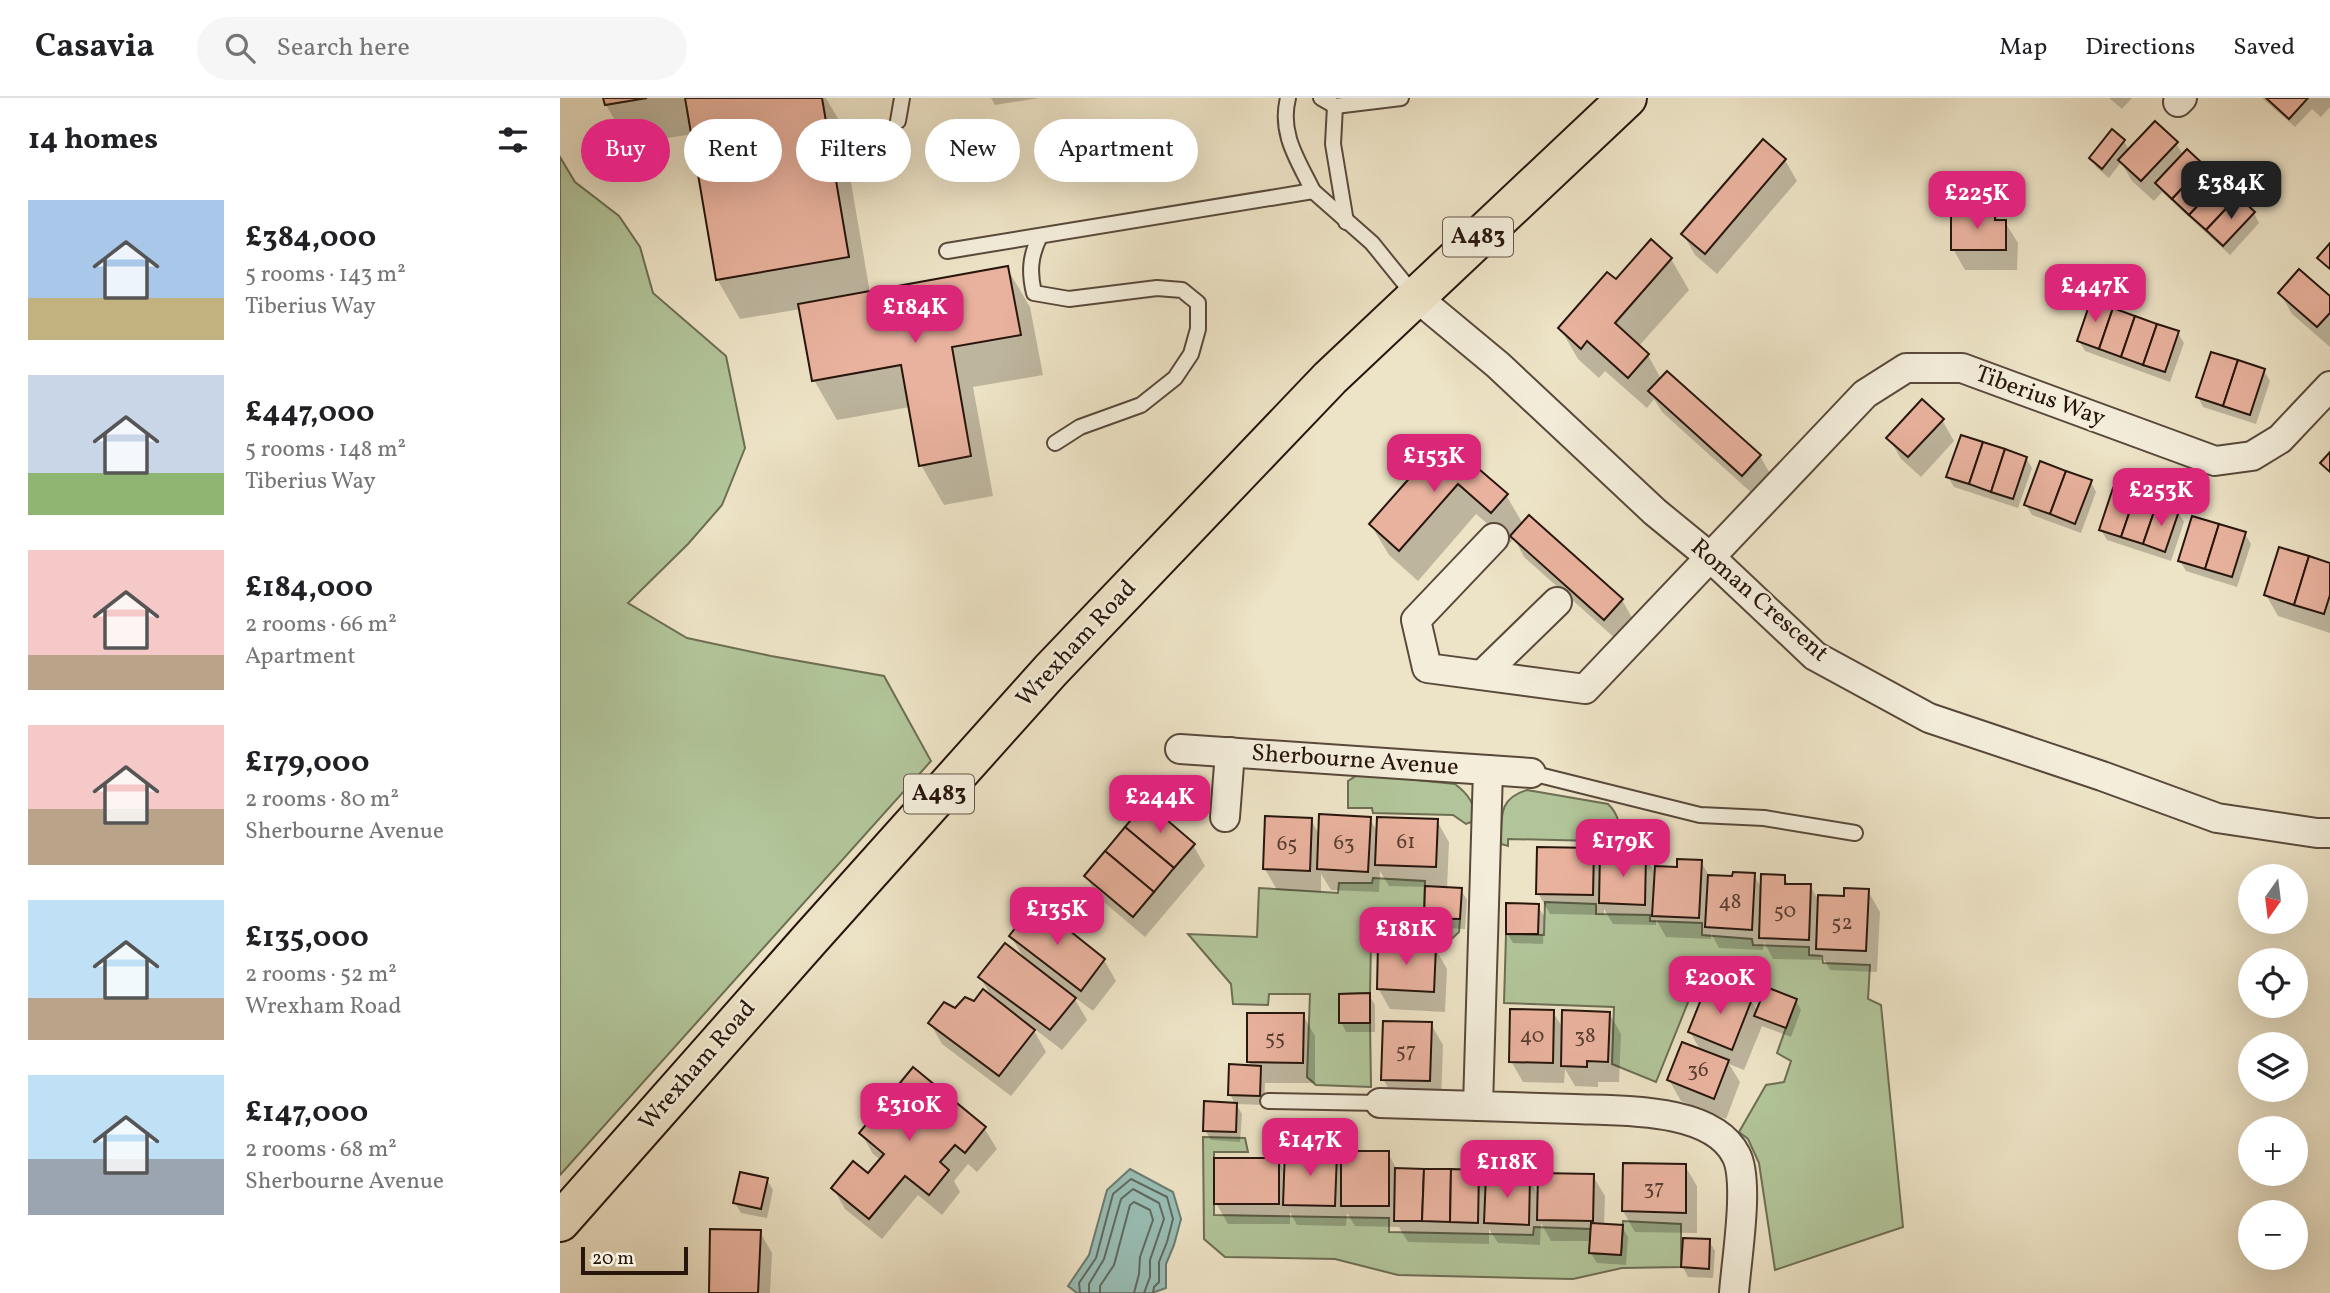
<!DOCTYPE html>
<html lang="en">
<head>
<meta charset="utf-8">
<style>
	:root { --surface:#fff; --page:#f6f6f6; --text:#202124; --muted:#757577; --line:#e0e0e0; --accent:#db2777 }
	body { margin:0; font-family:Vollkorn,serif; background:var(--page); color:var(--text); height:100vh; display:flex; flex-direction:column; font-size:26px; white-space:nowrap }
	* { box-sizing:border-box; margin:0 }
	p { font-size:23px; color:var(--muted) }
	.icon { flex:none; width:38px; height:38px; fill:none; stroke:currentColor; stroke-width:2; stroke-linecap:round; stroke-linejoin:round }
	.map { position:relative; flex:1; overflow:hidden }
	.details { display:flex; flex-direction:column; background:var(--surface); width:560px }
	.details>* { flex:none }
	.guide { position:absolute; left:21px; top:21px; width:665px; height:63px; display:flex; gap:14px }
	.needle { width:46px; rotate:194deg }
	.buttons { position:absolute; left:1678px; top:766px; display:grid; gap:14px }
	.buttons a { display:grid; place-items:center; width:70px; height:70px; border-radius:50%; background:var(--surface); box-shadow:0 7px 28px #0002; font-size:35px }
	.scale { position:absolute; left:21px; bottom:18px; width:107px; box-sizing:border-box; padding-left:7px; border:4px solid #28160d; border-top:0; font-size:19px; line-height:24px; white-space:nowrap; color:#28160d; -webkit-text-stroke:5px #f3edda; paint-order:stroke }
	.price { position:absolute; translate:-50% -60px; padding:0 16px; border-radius:14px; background:var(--accent); color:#fff; font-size:23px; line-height:46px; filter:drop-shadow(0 2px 4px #0008) }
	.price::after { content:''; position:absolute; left:50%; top:42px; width:21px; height:16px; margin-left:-10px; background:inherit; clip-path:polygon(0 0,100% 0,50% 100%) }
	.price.selected { background:#222; color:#fff }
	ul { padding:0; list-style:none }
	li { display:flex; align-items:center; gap:21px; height:175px; padding:0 28px }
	li span { display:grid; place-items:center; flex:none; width:196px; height:140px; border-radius:0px; color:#555 }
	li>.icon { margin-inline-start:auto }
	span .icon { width:84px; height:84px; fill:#fffc; stroke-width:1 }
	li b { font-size:30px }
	h2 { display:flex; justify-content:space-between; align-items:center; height:84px; padding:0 28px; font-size:30px }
	.pill { padding:0 24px; border-radius:32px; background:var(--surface); box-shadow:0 7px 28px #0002; font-size:24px; line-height:63px }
	.pill.selected { background:var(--accent); color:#fff }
	header { display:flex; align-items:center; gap:42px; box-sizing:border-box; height:98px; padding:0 35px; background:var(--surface); border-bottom:2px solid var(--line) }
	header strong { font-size:33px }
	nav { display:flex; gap:38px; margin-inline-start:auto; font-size:24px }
	.search { width:490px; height:63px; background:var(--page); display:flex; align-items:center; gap:18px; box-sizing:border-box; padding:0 24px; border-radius:38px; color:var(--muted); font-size:26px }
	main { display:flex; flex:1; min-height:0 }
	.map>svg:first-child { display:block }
</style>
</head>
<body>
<header>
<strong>Casavia</strong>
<div class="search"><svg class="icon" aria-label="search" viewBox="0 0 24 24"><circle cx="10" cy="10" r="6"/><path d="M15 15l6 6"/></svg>Search here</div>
<nav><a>Map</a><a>Directions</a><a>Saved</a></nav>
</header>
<main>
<section class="details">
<h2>14 homes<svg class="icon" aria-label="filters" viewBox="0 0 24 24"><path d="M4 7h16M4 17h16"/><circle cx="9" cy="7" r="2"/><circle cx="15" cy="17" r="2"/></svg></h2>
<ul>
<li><span style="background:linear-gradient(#a9c7e8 70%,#c2b280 0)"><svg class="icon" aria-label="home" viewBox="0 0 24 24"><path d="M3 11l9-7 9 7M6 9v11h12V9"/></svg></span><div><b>£384,000</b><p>5 rooms · 143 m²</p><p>Tiberius Way</p></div></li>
<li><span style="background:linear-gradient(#c9d6e8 70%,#8fb573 0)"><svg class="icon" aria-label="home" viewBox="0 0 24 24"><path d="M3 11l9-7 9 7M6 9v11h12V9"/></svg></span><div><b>£447,000</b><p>5 rooms · 148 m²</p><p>Tiberius Way</p></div></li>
<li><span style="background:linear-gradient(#f6c9c9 75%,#b9a48a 0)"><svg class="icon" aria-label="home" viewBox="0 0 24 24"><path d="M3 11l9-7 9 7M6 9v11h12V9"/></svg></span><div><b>£184,000</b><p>2 rooms · 66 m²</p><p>Apartment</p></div></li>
<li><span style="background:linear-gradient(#f6c9c9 60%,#b9a48a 0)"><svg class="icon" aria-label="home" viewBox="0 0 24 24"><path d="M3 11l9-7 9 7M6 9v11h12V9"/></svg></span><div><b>£179,000</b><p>2 rooms · 80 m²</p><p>Sherbourne Avenue</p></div></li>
<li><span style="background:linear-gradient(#bfe0f5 70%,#b9a48a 0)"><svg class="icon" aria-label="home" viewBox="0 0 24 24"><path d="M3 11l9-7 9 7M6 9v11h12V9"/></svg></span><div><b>£135,000</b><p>2 rooms · 52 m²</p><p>Wrexham Road</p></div></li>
<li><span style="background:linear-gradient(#bfe0f5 60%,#9aa5b1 0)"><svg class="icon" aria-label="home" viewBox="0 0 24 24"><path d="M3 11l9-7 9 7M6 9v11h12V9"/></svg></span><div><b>£147,000</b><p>2 rooms · 68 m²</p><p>Sherbourne Avenue</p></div></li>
</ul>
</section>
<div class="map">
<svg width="1770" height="1195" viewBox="0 0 1770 1195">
	<rect width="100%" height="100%" fill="#ede3c6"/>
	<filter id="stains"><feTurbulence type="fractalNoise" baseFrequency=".00286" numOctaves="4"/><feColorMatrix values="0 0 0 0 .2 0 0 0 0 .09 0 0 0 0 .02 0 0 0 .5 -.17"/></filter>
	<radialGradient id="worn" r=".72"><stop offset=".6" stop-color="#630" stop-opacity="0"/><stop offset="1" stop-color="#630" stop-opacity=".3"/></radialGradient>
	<g fill="#b2c59a" stroke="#6d6e54" stroke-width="2">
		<polygon points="0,59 15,84 59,118 80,149 93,195 166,258 185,350 162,407 128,446 68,505 127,540 211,558 324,578 371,663 0,1077"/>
		<path d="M799,676L895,686C908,696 916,706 914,723L906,726L893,717L813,715L812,710H788V683Z"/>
		<path d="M967,692L1048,706C1062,719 1059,732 1059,750L1037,748V743L948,741V748L941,746C942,720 937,701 967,692Z"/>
		<polygon points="813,780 865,783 864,819 900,821 899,834 885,847 811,844 810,895 779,896 779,925 810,925 811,989 756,987 747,979 750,896 709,896 708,907 673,906 671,886 628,836 697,839 699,790 778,795 779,785 812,785"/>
		<polygon points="985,804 1036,806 1036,816 1090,817 1090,823 1142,825 1142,837 1192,841 1193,847 1249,849 1249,857 1262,858 1263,865 1310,867 1308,901 1321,907 1343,1129 1215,1172 1199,1065 1188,1041 1179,1034 1206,987 1224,984 1231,963 1217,955 1236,901 1205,889 1198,890 1192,901 1192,894 1139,877 1096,984 1052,966 1054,909 944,905 946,836 984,837"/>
		<polygon points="643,1039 685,1040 688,1054 654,1054 654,1117 829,1120 829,1134 973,1137 974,1129 1031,1131 1029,1155 1061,1157 1063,1123 1121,1126 1121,1169 1062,1170 1013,1181 838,1177 775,1161 665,1159 644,1141"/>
	</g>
	<polygon fill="#99beb5" stroke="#6c7b72" stroke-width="2" points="570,1071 613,1094 621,1121 614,1147 606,1166 606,1190 592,1195 517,1195 508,1188 529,1157 547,1092"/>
	<g fill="#0003">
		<polygon points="45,0 266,0 281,26 310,195 447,170 470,209 483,277 413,289 433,398 384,407 361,367 350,309 277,322 254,282 241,211 180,221 157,181 133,36 69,46 46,7"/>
		<polygon points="431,0 479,0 435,7"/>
		<polygon points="1549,0 1572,0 1562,11"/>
		<polygon points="1702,0 1770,0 1770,9 1761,19 1752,11 1735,29"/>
		<polygon points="1564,43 1569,52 1616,45 1623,57 1694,115 1699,125 1670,157 1602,94 1594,103 1572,83 1561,64 1549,80 1537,70 1531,60"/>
		<polygon points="1225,62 1237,83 1157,176 1135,157 1123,136"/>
		<polygon points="1434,114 1439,123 1445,124 1458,145 1457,172 1405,172 1393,151"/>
		<polygon points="1111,161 1129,192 1078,249 1088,257 1101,281 1107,275 1200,358 1212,379 1195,398 1102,314 1094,301 1087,310 1045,273 1039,280 1018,261 1000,230"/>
		<polygon points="1720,195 1770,201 1770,249 1732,216"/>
		<polygon points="1618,235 1624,245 1610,284 1525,253 1519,243"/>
		<polygon points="1704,273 1710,283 1696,326 1643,309 1638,299"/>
		<polygon points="1382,322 1394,343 1361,379 1341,361 1329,340"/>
		<polygon points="885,343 946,397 963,426 1062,502 1074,523 1057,542 964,459 954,440 950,445 916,416 858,483 829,457 811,427"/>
		<polygon points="1466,360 1472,370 1458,410 1394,389 1388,379"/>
		<polygon points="1531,384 1536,394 1521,435 1472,417 1466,407"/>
		<polygon points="1618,414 1624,424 1611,463 1547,442 1541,432"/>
		<polygon points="1685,436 1691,446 1677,489 1626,473 1620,463"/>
		<polygon points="1770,467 1770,535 1718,518 1706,497"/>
		<polygon points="810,721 818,735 877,723 889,744 887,791 901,792 907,802 905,831 871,829 866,819 867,789 829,788 820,773 819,794 771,792 761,776 761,794 717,792 705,771 751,722 760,738"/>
		<polygon points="633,747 645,768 585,839 538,799 526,778"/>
		<polygon points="1033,752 1042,767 1085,758 1096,777 1141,764 1150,779 1174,780 1194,777 1202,791 1224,779 1229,787 1250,788 1260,805 1308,793 1320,814 1317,874 1270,872 1261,856 1261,862 1213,861 1204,844 1203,852 1159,850 1151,835 1151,841 1106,839 1096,821 1096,827 1053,826 1044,811 1044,817 990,816 978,795"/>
		<polygon points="978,808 984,818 983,846 953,845 947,835"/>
		<polygon points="451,838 544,862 556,883 533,913 513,898 527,922 502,952 472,929 486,954 451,998 382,946 370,925 414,905 433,901 420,879 465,862"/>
		<polygon points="875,850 887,871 885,914 830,911 818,890"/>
		<polygon points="809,897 815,907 815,934 786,934 781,924"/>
		<polygon points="1236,902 1241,912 1231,939 1202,928 1184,972 1169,966 1180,984 1166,1021 1121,1003 1109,982 1141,953 1130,934 1191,903 1198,914"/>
		<polygon points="993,914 1004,932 1049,915 1061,936 1059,984 1038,984 1038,989 1015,988 1005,971 1004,985 963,984 951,963"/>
		<polygon points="743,917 755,938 755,985 705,985 704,1007 676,1006 682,1016 680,1044 651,1042 645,1032 675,1006 670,996 692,969 689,964"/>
		<polygon points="871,926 883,947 881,1003 835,1002 823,981"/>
		<polygon points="424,1030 437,1051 417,1074 408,1066 394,1083 400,1094 382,1117 358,1097 322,1141 285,1111 273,1090 308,1077 321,1062 313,1056 301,1035"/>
		<polygon points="750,1053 753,1059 776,1056 783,1068 828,1055 837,1072 918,1074 927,1089 969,1081 979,1098 1033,1078 1045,1098 1044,1128 1062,1129 1068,1139 1066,1167 1037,1165 1031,1155 1032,1143 991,1143 981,1125 980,1147 938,1145 929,1131 929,1146 848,1144 839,1129 795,1128 787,1115 786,1128 737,1127 730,1114 730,1126 668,1126 656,1105 718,1062 726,1076"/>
		<polygon points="1125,1068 1137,1088 1137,1135 1075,1134 1063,1113"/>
		<polygon points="207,1082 213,1092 207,1120 181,1115 175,1105"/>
		<polygon points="200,1134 212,1155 210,1195 150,1195"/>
		<polygon points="1149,1143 1155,1153 1153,1180 1128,1179 1123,1169"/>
	</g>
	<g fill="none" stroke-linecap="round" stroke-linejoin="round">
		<g stroke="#606a61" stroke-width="2">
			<polyline points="520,1195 519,1185 536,1160 553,1096 571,1081 607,1099 613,1121 607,1144 599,1164 599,1184 594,1189 593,1195"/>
			<polyline points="529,1195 529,1186 544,1161 561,1101 573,1091 599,1105 604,1121 590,1162 590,1179 584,1195"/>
			<polyline points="540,1195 540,1188 554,1167 570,1107 574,1104 590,1112 593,1122 580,1159 579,1176 574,1195"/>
		</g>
	</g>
	<g fill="#e9b29e" stroke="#28160d" stroke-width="2">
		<polygon points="43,0 87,0 45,7"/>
		<polygon points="125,0 262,0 289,159 156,182"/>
		<polygon points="1706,0 1748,0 1729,21"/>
		<polygon points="1595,23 1618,44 1581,83 1558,62"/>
		<polygon points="1552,31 1565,42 1542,71 1529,60"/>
		<polygon points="1203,41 1226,61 1145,156 1121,136"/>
		<polygon points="1627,51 1644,67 1612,101 1595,85"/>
		<polygon points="1644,67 1661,83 1629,117 1612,101"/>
		<polygon points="1661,83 1678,98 1646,132 1629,117"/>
		<polygon points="1678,98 1695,114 1663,148 1646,132"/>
		<polygon points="1391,112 1435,112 1435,122 1446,122 1446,152 1391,152"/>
		<polygon points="1091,141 1112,160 1055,225 1089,256 1068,280 1027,243 1021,251 998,230 1047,174 1056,181"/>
		<polygon points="1770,145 1770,171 1757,160"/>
		<polygon points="448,168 461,237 392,249 411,358 359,368 341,267 252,283 238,206"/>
		<polygon points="1739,171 1770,198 1770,215 1757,229 1718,195"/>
		<polygon points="1531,202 1553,210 1539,251 1517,243"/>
		<polygon points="1553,210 1575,218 1561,259 1539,251"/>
		<polygon points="1575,218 1597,226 1583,267 1561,259"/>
		<polygon points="1597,226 1619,233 1605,274 1583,267"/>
		<polygon points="1651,254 1678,262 1663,308 1636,299"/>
		<polygon points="1678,262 1705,271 1690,317 1663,308"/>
		<polygon points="1107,273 1201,357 1182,378 1088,293"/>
		<polygon points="1362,301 1384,321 1348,359 1326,340"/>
		<polygon points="1401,337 1423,344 1409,386 1386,379"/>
		<polygon points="884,341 948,396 931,415 898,386 839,453 809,426"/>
		<polygon points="1423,344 1445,351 1431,394 1409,386"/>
		<polygon points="1445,351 1467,359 1453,401 1431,394"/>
		<polygon points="1770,354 1770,374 1760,365"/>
		<polygon points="1480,363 1506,373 1490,416 1464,407"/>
		<polygon points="1506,373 1532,382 1515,426 1490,416"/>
		<polygon points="1553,390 1575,398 1561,439 1539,432"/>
		<polygon points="1575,398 1597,405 1583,446 1561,439"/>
		<polygon points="1597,405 1619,413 1605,454 1583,446"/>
		<polygon points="969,417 1063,501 1044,522 950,438"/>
		<polygon points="1632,418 1659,426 1645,471 1618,463"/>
		<polygon points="1659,426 1686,434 1672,479 1645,471"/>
		<polygon points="1719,449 1749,458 1734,507 1704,497"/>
		<polygon points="1749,458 1770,465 1770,497 1764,516 1734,507"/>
		<polygon points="586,704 635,746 614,770 565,729"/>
		<polygon points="759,716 811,719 808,774 757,771"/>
		<polygon points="705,718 752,720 750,773 703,771"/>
		<polygon points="817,719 878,721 876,769 815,767"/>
		<polygon points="565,729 614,770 594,794 545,753"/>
		<polygon points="977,749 1034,750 1033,797 976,796"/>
		<polygon points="545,753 594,794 573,819 524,778"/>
		<polygon points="1040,755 1086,756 1085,807 1039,805"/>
		<polygon points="1117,761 1142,762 1139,820 1092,818 1095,768 1117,769"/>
		<polygon points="1173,774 1195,775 1192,832 1145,829 1148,777 1172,778"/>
		<polygon points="1201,776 1225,777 1225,786 1251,786 1249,842 1199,840"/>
		<polygon points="865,788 902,790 900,821 864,820"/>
		<polygon points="1284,790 1309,791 1306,853 1256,851 1258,797 1284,798"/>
		<polygon points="475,805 545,861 521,893 449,838"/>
		<polygon points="946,805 979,806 978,836 946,836"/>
		<polygon points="445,845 516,900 490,932 418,879"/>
		<polygon points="818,845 876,848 874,894 817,891"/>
		<polygon points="1148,884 1192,901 1172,952 1128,934"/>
		<polygon points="1206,889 1237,901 1226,930 1194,918"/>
		<polygon points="423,891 475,932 439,978 368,925 384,904 395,910 405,899 414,903"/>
		<polygon points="810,895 810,925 779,925 779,896"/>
		<polygon points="950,911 994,912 993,965 949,964"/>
		<polygon points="1002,912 1050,914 1048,964 1027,963 1027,969 1001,968"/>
		<polygon points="687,915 744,915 743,965 687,964"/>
		<polygon points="823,923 872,924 870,983 821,982"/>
		<polygon points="1122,944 1169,962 1154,1001 1107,982"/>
		<polygon points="669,966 701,968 700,998 668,997"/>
		<polygon points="353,969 426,1029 405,1055 395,1047 380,1064 389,1072 369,1097 345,1078 309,1121 271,1090 293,1063 308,1075 324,1056 299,1035"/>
		<polygon points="644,1003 677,1005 676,1034 643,1033"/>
		<polygon points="725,1051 751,1052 751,1057 755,1057 756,1053 777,1055 775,1108 723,1107"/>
		<rect x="781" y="1053" width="48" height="55"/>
		<rect x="654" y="1060" width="65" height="46"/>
		<polygon points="1063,1065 1126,1066 1126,1115 1062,1113"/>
		<polygon points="835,1070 864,1071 862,1123 834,1123"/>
		<polygon points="864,1071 891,1071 890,1124 862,1123"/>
		<polygon points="891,1071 919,1072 918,1125 890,1124"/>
		<polygon points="180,1074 208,1080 201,1111 173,1105"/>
		<polygon points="978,1075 1034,1076 1033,1123 977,1122"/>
		<polygon points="926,1077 970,1079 969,1127 924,1125"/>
		<polygon points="1031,1125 1063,1127 1061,1157 1029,1155"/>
		<polygon points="150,1131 201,1132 198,1195 149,1195"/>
		<polygon points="1123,1140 1150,1141 1149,1171 1121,1169"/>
	</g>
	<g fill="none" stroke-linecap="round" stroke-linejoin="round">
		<defs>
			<g id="lane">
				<path d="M728,0C719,36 738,62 753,93"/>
				<polyline points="761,0 775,8 841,0"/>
				<polyline points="775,8 773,46 786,124"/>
				<polyline points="338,23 342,0"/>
				<path d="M480,138C470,158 469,174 474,195L509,201L597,190L622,192L638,205V231L631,256L615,280L581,307L520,329L495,345"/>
				<polyline points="387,153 753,93 812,145 854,197"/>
				<polyline points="971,675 1140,717 1204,720 1295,735"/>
				<polyline points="708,1003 820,1005"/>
			</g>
			<g id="street">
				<polyline points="1618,4 1622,0"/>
				<polyline points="855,198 938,267 1095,414 1150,459 1255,558 1369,620 1542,678 1657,720 1757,735 1770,735"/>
				<polyline points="934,440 856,522 867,570 1025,591 1305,296 1346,270 1402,270 1655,363 1692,358 1720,341 1770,288"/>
				<polyline points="922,577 997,504"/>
				<path d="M620,651L928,672L918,1008C950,1009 982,1010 1014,1011C1060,1013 1152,1009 1176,1057C1190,1083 1176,1164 1174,1195"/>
				<polyline points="928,672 971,675"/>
				<polyline points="665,719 670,654"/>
				<polyline points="820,1005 918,1008"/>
			</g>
			<polyline id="highway" points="0,1124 250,841 491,572 770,280 1067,0"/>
		</defs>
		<use href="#lane" stroke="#59493b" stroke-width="18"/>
		<use href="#street" stroke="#59493b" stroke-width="32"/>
		<use href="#highway" stroke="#28160d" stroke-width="42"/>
		<use href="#lane" stroke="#f3edda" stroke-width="14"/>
		<use href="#street" stroke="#f3edda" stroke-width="28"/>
		<use href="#highway" stroke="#ede3c6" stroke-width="38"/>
	</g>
	<g text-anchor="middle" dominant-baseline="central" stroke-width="5" stroke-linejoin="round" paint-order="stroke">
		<g font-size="21" fill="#583d31">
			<text x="846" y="744">61</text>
			<text x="784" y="745">63</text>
			<text x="727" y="746">65</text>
			<text x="1170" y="804">48</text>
			<text x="1225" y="813">50</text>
			<text x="1282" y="825">52</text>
			<text x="972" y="938">40</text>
			<text x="1025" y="938">38</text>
			<text x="715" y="940">55</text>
			<text x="846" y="953">57</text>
			<text x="1138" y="972">36</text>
			<text x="1094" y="1090">37</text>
		</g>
		<g fill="#f3edda" stroke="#65564a" stroke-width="2">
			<rect x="883" y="119.5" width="70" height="39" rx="5"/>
			<rect x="344" y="676.5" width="70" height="39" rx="5"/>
		</g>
		<g font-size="23" font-weight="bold" fill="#28160d">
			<text x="918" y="139">A483</text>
			<text x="379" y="696">A483</text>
		</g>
		<g font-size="24" fill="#28160d" stroke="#f3edda">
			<text transform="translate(1480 299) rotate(20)">Tiberius Way</text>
			<text transform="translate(1199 503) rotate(41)">Roman Crescent</text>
			<text transform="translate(517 546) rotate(-47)">Wrexham Road</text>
			<text transform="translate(795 663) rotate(4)">Sherbourne Avenue</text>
			<text transform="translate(138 968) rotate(-49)">Wrexham Road</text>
		</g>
	</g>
	<rect width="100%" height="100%" filter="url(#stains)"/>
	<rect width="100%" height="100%" fill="url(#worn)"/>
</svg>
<div class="buttons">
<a><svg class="needle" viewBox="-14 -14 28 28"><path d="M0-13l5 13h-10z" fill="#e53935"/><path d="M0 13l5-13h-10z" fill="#757577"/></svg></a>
<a><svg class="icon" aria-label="locate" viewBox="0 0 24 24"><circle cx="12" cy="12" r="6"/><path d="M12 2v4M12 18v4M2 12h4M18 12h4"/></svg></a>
<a><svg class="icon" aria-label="layers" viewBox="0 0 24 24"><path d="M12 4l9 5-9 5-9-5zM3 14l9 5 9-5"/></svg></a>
<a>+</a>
<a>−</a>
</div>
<div class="scale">20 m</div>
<b class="price selected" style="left:1671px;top:123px">£384K</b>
<b class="price" style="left:1417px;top:133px">£225K</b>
<b class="price" style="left:1535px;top:226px">£447K</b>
<b class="price" style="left:355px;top:247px">£184K</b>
<b class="price" style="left:874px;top:396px">£153K</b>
<b class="price" style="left:1601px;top:430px">£253K</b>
<b class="price" style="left:600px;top:737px">£244K</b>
<b class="price" style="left:1063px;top:781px">£179K</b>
<b class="price" style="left:497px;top:849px">£135K</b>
<b class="price" style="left:846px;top:869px">£181K</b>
<b class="price" style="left:1160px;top:918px">£200K</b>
<b class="price" style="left:349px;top:1045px">£310K</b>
<b class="price" style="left:750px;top:1080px">£147K</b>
<b class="price" style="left:947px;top:1102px">£118K</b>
<div class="guide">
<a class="pill selected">Buy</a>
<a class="pill">Rent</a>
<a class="pill">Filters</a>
<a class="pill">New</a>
<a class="pill">Apartment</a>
</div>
</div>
</main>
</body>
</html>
